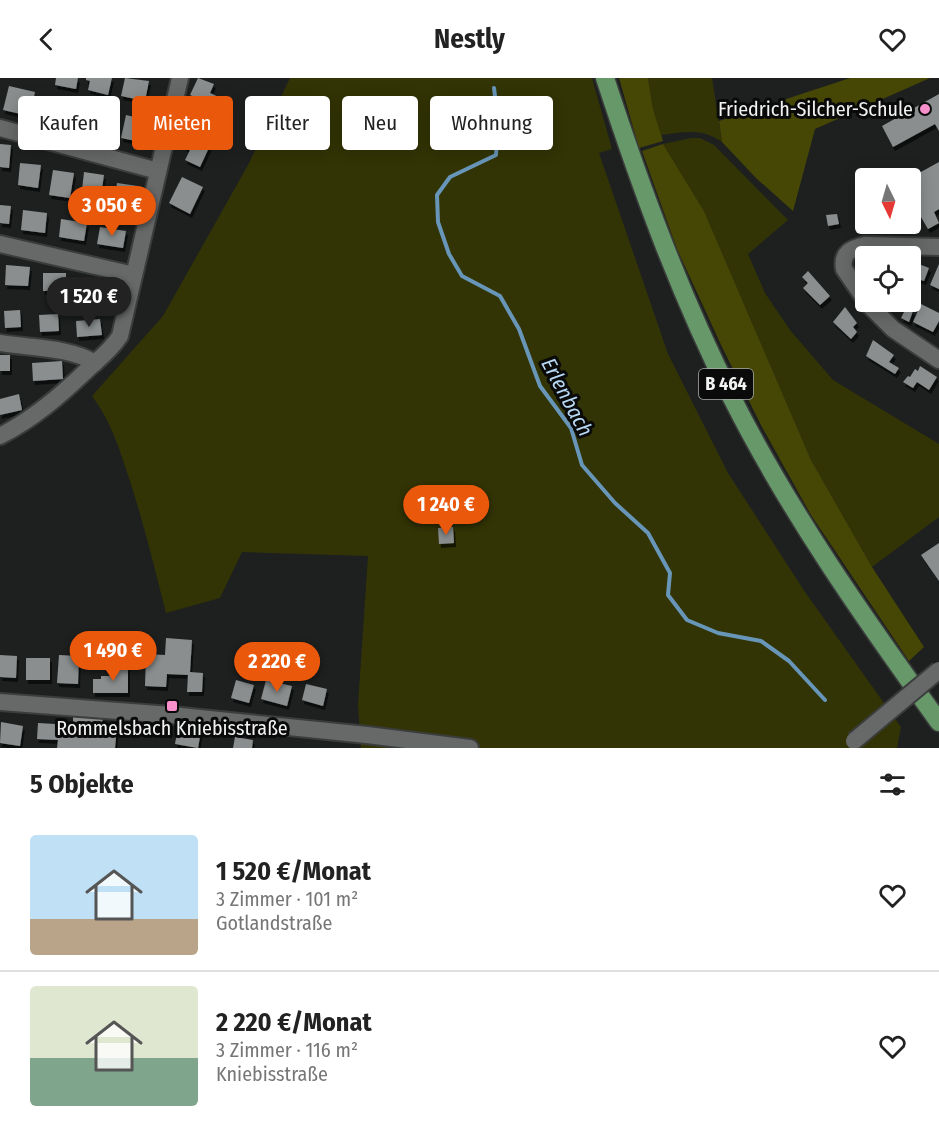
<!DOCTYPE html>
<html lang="de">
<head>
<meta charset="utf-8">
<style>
	:root { --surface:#fff; --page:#f2f2f2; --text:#222; --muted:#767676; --line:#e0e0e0; --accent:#ea580c }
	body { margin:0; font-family:"Fira Sans Condensed",sans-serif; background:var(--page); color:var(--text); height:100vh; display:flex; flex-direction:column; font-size:22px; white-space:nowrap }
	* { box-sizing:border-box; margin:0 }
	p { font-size:20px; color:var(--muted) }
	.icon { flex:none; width:33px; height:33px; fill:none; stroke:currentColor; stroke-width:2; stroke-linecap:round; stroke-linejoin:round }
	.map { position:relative; height:670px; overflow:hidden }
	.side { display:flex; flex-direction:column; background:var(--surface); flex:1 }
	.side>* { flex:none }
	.banner { position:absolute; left:18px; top:18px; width:600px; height:54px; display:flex; gap:12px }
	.needle { width:39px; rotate:175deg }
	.controls { position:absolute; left:855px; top:90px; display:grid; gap:12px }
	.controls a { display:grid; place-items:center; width:66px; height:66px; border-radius:6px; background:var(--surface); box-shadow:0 3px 15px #0003; font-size:30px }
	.price { position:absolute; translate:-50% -51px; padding:0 14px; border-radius:21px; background:var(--accent); color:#fff; font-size:20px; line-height:39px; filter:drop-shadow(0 2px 3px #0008) }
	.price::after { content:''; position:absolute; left:50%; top:36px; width:18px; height:14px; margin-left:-9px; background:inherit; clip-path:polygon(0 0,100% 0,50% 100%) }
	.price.on { background:#222; color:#fff }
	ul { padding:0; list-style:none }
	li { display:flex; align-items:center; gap:18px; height:150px; padding:0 30px }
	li+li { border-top:2px solid var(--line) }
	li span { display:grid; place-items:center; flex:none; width:168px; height:120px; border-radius:6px; color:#555 }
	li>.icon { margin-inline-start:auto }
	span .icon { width:72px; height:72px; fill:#fffc; stroke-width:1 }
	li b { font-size:26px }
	h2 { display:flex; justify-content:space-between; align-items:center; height:72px; padding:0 30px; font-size:26px }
	.tag { padding:0 21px; border-radius:6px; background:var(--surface); box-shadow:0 3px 15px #0003; font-size:21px; line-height:54px }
	.tag.on { background:var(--accent); color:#fff }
	header { display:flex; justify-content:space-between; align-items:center; height:78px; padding:0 30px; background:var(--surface); font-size:27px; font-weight:700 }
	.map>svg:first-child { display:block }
</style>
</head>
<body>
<header><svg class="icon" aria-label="back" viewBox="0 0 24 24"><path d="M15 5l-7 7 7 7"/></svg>Nestly<svg class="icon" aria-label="heart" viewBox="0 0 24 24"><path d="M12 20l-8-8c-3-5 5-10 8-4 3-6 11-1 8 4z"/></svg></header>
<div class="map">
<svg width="939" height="670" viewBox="0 0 939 670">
	<defs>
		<filter id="shadow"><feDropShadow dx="2" dy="4" stdDeviation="0" flood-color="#0009"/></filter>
	</defs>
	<rect width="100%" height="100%" fill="#1e2020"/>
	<g fill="#323405">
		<path d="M290,0H592L612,71L599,75L668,276L728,395L805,514L901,649L897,670H361L358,627L368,478L242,474L220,520L166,535C154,488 143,442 128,397C118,367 111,344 92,318L163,238L248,87Z"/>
		<path d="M648,0H712L722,64C702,50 684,54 661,57L653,31Z"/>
		<polygon points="691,60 700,60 714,67 788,142 748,176 765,215 790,252 833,302 939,366 939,439 872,489 811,382 704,133 663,66"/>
	</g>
	<g fill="#464704">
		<polygon points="619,0 648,0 653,31 663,63 639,70"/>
		<polygon points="850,0 930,0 815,51 793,133 756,100 722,64 719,43"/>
		<polygon points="663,66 704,133 811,382 872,489 924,569 909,583 811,437 762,349 722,269 677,171 642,73"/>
	</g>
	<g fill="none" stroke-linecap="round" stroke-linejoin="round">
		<polyline stroke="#6896b9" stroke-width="4" points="494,10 498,43 496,77 450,99 437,117 438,144 449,176 462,198 500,218 519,251 540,308 571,350 582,387 615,425 648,455 670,495 668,517 687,542 718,555 761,563 789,583 825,622"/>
	</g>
	<g fill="#8a8e8f" filter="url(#shadow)">
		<polygon points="56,0 78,0 76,11 55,7"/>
		<polygon points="86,0 112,0 108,17 88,12 90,3 86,2"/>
		<polygon points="125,0 149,3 145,23 121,18"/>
		<polygon points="198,0 214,6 210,15 223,21 213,42 191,32 197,20 190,17"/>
		<polygon points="9,8 35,14 30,38 3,32"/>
		<polygon points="939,16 939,53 935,46 893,69 882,48"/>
		<polygon points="49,26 70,31 69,34 76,36 73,48 45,42"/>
		<polygon points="89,28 114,34 109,57 84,52"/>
		<polygon points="126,37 151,43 146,65 121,60"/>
		<polygon points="194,46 207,52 205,58 213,61 200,89 185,82 190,72 184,69"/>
		<polygon points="0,66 11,67 9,90 0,89"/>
		<polygon points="939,84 939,131 934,134 939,145 928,151 910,120 910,100"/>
		<polygon points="20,85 41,87 38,110 18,107"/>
		<polygon points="53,92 74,95 70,120 49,117"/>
		<polygon points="84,94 104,97 100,124 81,121"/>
		<polygon points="182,99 203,109 190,136 169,125"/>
		<polygon points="117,105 138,108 134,131 114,128"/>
		<polygon points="0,127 11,128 9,146 0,145"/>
		<polygon points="23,132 47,135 45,155 21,152"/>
		<polygon points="837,136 839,146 828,148 826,137"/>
		<polygon points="61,141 87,145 84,163 59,159"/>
		<polygon points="100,149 126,153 123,170 97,166"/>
		<polygon points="919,186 929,190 924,203 913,199"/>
		<polygon points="939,186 939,211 930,207"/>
		<polygon points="6,187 30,189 28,208 5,207"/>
		<polygon points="808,193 830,218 820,227 803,210 808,205 802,199"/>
		<rect x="43" y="195" width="23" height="18"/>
		<rect x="79" y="202" width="25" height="16"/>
		<polygon points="921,226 939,235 939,243 933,254 913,244"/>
		<polygon points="845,229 857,245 853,249 857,254 851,261 833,244"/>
		<polygon points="906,230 913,233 909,244 901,240"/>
		<polygon points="20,232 21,249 5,250 4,233"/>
		<polygon points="58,236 59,253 40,254 39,237"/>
		<polygon points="100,241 102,257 77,259 76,243"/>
		<polygon points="873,262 894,277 889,284 899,290 895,296 866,278"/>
		<rect x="0" y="277" width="10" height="16"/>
		<polygon points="62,283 63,301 33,303 32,285"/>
		<polygon points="920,288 937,299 929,312 917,304 913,310 903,304 908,298 910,299 915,291 918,293"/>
		<polygon points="19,316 22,332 0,337 0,321"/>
		<polygon points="453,449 454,465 439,466 438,450"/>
		<polygon points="939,465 939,503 921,477"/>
		<polygon points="166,560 192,562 190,594 203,595 202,614 187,614 188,597 167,596 166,609 145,608 146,576 165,577"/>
		<polygon points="0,577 17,578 16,600 0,599"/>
		<polygon points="59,577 79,578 78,606 57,605"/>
		<rect x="26" y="580" width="24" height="22"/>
		<polygon points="111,588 128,588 128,615 93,615 93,601 101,601 101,598 111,598"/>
		<polygon points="236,602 254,607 249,625 231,620"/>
		<polygon points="266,602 292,608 287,628 261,621"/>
		<polygon points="306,606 327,611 323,628 302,622"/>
		<polygon points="73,638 103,639 102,647 117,648 115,670 57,670 58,662 37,661 38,645 73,647"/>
		<polygon points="1,644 23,648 20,668 0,665"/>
		<polygon points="178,649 201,653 198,670 175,666"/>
		<polygon points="235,659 253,662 252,670 233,670"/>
	</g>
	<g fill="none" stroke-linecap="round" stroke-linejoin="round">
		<defs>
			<g id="minor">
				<polyline points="0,50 158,93"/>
				<polyline points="0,166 134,197"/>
				<path d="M866,223L844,191C841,175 851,170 865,167L939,169"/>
				<polyline points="866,224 893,251 939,282"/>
				<path d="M0,265C29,270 70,269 95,285"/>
				<path d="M0,358C33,341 60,318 87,292C99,281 111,272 120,258L180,0"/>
				<polyline points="0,624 171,637 367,657 470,670"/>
			</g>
			<path id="major" d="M605,0C641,110 680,217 732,320C790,435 864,540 939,644"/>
		</defs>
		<use href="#minor" stroke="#3b3d3c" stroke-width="20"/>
		<use href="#major" stroke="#3b3d3c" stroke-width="21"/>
		<use href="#minor" stroke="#666968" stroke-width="16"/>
		<use href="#major" stroke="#669869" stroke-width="18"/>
		<defs>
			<polyline id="minor-bridge" points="854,663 939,592"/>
		</defs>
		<use href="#minor-bridge" stroke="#3b3d3c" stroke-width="20" stroke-linecap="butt"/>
		<use href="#minor-bridge" stroke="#666968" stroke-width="16"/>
	</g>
	<g fill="#f890cc" stroke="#090a09" stroke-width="2">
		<circle cx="925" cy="31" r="6"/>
		<rect x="166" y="622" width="12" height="12" rx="3"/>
	</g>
	<g text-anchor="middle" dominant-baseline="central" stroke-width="6" stroke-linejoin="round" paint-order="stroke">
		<rect fill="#090a09" stroke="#abadac" stroke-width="1.5" x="699" y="291" width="54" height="30" rx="4.5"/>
		<g font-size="18" font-weight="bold" fill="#f1f3f2">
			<text x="726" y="306">B 464</text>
		</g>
		<g font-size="20" fill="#f1f3f2" stroke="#090a09" text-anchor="end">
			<text x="913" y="31">Friedrich-Silcher-Schule</text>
			<text x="172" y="650" text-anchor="middle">Rommelsbach Kniebisstraße</text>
		</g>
		<g font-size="21" font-style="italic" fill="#b8d9f5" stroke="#090a09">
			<text transform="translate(567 319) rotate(62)">Erlenbach</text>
		</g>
	</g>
</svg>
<div class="controls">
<a><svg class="needle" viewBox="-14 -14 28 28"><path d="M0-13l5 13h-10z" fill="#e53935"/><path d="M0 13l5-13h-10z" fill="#767676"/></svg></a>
<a><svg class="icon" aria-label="locate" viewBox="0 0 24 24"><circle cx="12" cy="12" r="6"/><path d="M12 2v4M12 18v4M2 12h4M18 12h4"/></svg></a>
</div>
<b class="price" style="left:112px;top:159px">3 050 €</b>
<b class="price on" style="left:89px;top:250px">1 520 €</b>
<b class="price" style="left:446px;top:458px">1 240 €</b>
<b class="price" style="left:113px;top:604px">1 490 €</b>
<b class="price" style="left:277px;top:615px">2 220 €</b>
<div class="banner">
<a class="tag">Kaufen</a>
<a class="tag on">Mieten</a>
<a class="tag">Filter</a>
<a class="tag">Neu</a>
<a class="tag">Wohnung</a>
</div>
</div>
<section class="side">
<h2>5 Objekte<svg class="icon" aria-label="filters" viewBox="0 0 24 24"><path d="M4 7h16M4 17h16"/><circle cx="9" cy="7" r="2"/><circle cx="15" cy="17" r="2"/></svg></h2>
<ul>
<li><span style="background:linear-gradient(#bfe0f5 70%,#b9a48a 0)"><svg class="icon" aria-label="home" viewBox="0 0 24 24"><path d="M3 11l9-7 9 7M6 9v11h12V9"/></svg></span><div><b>1 520 €/Monat</b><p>3 Zimmer · 101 m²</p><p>Gotlandstraße</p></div><svg class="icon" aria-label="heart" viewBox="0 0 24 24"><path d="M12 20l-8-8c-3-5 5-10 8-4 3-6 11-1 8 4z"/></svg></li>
<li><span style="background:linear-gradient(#dfe7d0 60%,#7fa58c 0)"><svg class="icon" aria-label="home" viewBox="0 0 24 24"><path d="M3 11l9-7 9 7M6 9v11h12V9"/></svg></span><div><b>2 220 €/Monat</b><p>3 Zimmer · 116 m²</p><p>Kniebisstraße</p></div><svg class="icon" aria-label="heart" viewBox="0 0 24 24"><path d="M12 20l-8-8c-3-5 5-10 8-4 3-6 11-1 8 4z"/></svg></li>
</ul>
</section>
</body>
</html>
